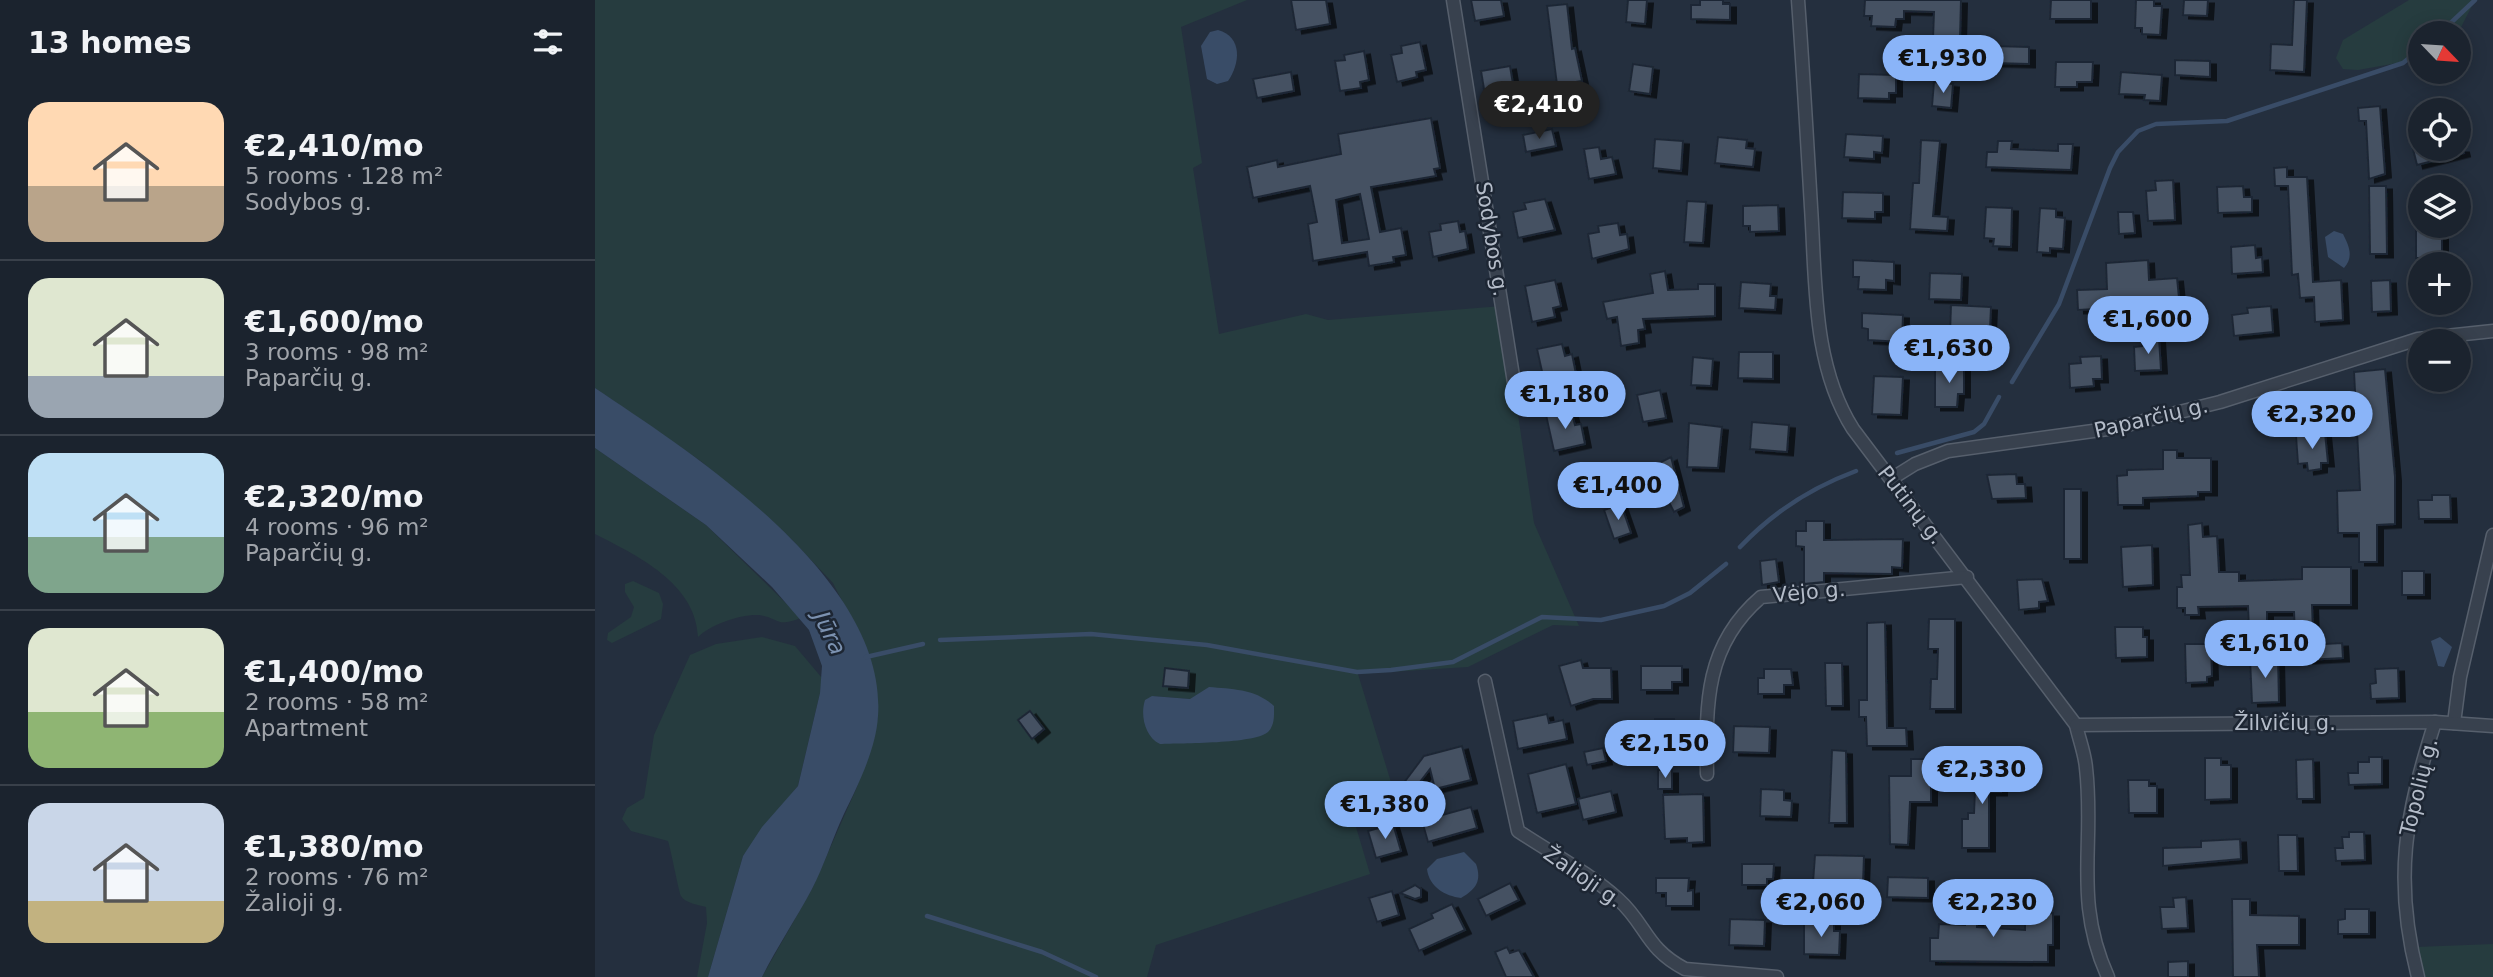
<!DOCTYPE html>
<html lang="en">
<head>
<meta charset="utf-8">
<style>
	:root { --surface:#1b232e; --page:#242b36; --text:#f1f3f6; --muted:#a0a4aa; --line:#39404a; --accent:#8ab4f8 }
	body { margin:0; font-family:"DejaVu Sans",sans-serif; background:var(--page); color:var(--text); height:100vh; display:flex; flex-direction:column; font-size:26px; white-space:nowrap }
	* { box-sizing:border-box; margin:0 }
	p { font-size:23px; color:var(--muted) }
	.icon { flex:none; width:38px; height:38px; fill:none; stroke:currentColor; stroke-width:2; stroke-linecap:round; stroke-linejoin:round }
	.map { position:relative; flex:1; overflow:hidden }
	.drawer { display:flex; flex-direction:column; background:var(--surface); width:595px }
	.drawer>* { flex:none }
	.needle { width:46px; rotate:115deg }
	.buttons { position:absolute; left:1813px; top:21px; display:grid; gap:14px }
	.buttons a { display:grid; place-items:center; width:63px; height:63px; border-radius:50%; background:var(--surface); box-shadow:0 4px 18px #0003,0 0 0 2px var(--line); font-size:35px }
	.price { position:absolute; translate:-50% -60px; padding:0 16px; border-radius:24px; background:var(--accent); color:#111; font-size:23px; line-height:46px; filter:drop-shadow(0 2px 4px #0008) }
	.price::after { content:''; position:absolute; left:50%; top:42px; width:21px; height:16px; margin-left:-10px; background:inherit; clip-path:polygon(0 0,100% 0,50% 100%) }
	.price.current { background:#222; color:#fff }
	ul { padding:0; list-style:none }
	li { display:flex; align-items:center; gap:21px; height:175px; padding:0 28px }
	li+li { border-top:2px solid var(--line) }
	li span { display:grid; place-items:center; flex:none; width:196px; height:140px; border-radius:21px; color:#555 }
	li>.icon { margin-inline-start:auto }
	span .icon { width:84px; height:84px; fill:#fffc; stroke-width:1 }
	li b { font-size:30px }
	h2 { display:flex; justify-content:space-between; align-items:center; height:84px; padding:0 28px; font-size:30px }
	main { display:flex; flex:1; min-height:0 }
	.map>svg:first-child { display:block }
</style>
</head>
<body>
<main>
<section class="drawer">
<h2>13 homes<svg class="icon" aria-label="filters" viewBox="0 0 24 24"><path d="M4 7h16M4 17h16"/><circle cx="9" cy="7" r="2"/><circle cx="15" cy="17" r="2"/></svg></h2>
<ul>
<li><span style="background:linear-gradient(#ffd9b3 60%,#b9a48a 0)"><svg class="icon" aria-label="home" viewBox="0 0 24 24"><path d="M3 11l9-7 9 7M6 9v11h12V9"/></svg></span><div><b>€2,410/mo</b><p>5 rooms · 128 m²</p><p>Sodybos g.</p></div></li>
<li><span style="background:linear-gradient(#dfe7d0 70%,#9aa5b1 0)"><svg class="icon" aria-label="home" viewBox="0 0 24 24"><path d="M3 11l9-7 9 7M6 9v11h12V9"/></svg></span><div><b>€1,600/mo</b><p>3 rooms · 98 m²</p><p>Paparčių g.</p></div></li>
<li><span style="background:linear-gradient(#bfe0f5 60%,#7fa58c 0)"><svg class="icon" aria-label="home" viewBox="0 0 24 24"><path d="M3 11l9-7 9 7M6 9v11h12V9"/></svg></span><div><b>€2,320/mo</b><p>4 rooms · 96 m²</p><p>Paparčių g.</p></div></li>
<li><span style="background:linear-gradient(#dfe7d0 60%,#8fb573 0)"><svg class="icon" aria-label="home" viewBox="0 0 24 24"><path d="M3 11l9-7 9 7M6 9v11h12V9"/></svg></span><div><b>€1,400/mo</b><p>2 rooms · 58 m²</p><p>Apartment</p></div></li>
<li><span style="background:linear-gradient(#c9d6e8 70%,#c2b280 0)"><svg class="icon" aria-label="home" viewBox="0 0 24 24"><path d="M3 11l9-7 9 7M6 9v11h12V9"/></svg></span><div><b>€1,380/mo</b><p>2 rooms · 76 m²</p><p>Žalioji g.</p></div></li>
</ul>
</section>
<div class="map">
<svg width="1898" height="977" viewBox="0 0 1898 977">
	<defs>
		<filter id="shadow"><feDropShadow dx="6" dy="3.5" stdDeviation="0" flood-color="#0009"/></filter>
	</defs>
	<rect width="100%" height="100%" fill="#242f3e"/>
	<g fill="#263c3f" fill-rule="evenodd">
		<path d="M0,0H652L586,27L607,163L598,168L624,334L711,314L733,320L907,306L939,523L984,626L958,625L873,667L763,674L806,815L761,827L775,874L561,945L552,977H167L217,889L262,787L274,750L283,717L275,656L238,583L196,539L107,462L0,388ZM557,696L595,699L651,738Z"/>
		<polygon points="1814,0 1880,0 1863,33 1825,33 1825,59 1763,70 1748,69 1741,58 1748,40"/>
		<path d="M0,448L111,525L206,618C180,628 185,618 164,615C145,614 115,625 103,637C101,583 41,555 0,534Z"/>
		<polygon points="38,581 64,593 68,604 66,619 17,643 12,640 13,633 36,617 39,607 30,592 30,584"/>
		<path d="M167,637L200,646L227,678L225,693L203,786L148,856L113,977H102L112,923L111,907C104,905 90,903 86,896C84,893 76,850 73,841L36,831L27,819L32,808L49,798L59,735L95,655L121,644Z"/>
		<polygon points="1898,944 1898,977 1829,977 1821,947"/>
	</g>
	<g fill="#394c67">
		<path d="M623,30C648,37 645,64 633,81L622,84L612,79L606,46L615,32Z"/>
		<path d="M1739,231L1748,234C1754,246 1759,257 1749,268L1733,257L1730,237Z"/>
		<path d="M0,388C100,455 293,579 283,716C281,750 262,787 248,816C237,840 229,866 217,889C201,919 182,947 167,977H113L148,856L167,827L203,786L225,693L227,666L214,630L177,587L111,525L0,448Z"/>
		<polygon points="1845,637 1857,647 1849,667 1843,666 1836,641"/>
		<path d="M614,687C637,689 661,689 679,706C679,715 680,725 673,732C660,744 586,743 565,744C550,737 545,715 550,700L557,696L595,699Z"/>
		<path d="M869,852L881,864C887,881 881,889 866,898C850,896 834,887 832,869L842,859Z"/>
	</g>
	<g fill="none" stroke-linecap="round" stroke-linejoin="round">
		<g stroke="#394c67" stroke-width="4.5">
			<polyline points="1845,33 1880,0"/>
			<polyline points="1417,382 1464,304 1515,168 1523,152 1543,131 1561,124 1632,121 1808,63 1825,49"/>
			<polyline points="1302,453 1379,432 1389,424 1404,397"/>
			<path d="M1145,547C1178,512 1215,488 1261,471"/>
			<polyline points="345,640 496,634 612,645 762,672 796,670 858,662 947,617 1006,620 1069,606 1095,593 1131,564"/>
			<polyline points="271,657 328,644"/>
			<polyline points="332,916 447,952 501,977"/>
		</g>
	</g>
	<g fill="#455162" stroke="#1f2835" stroke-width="2" fill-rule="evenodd" filter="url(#shadow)">
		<polygon points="696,0 731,0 735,24 701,30"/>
		<polygon points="876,0 906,0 909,16 880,21"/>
		<polygon points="1033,0 1052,0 1050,24 1031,22"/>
		<polygon points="1105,0 1128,0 1128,4 1135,4 1135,20 1096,19 1096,5 1105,5"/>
		<polygon points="1270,0 1366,0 1365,39 1338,38 1339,12 1309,11 1309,19 1301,19 1300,27 1276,26 1277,16 1269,16"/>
		<polygon points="1456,0 1496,0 1496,19 1455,19"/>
		<polygon points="1541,0 1559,0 1559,6 1567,6 1565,35 1547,34 1547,28 1540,28"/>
		<polygon points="1589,0 1613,0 1612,16 1588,15"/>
		<polygon points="1699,0 1712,0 1709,72 1675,70 1676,44 1697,45"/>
		<polygon points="972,4 977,49 980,48 987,81 962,85 952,6"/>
		<polygon points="825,42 831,70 821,72 822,77 802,82 796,55 807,53 806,46"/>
		<polygon points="1399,46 1434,47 1434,64 1399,63"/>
		<polygon points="769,51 774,80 765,82 766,88 745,91 740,61 750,60 749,55"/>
		<polygon points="1580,60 1615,61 1615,77 1580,75"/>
		<polygon points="1461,62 1498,62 1497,82 1482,82 1482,87 1460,87"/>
		<polygon points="1038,64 1058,67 1055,94 1034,91"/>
		<polygon points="915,66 920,96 891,101 886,71"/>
		<polygon points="696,72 699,91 662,98 658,79"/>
		<polygon points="1526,72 1567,75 1565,101 1549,100 1550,95 1524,94"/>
		<polygon points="1264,74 1301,75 1301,93 1294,93 1294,99 1263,98"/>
		<polygon points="1339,82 1358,84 1356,108 1337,106"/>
		<polygon points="1785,106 1790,174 1774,179 1771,121 1764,121 1763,108"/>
		<path d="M836,118L845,168L839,169L841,176L776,187L785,232L806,228L811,255L798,257L799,262L774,266L772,252L718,261L713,224L722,222L715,186L658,198L652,167L682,160L683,167L746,154L743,134ZM765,194L774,239L747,243L741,200Z"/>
		<polygon points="957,129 961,146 931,152 928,135"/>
		<polygon points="1251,134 1288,136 1287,153 1279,152 1279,159 1249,157"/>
		<polygon points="1123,137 1152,140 1151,148 1160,149 1158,167 1120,163"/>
		<polygon points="1060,139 1088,141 1086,171 1058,168"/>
		<polygon points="1326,140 1345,141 1338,216 1353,217 1352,231 1315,229 1318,183 1324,183"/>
		<polygon points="1403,141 1417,141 1416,149 1463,151 1463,144 1478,144 1476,170 1391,167 1392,152 1402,152"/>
		<polygon points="1004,147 1006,159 1017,157 1021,174 994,179 989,149"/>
		<polygon points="1818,149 1868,149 1869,153 1822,165"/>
		<polygon points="1692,167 1692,177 1712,177 1718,282 1746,280 1748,320 1720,322 1719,297 1705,298 1703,274 1697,275 1693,186 1680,186 1679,168"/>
		<polygon points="1578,180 1580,220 1553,221 1551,191 1561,190 1560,181"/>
		<polygon points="1648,186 1649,197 1657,197 1657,212 1623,213 1622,187"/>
		<polygon points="1774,186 1791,186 1792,254 1775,254"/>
		<polygon points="1248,192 1288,193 1288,212 1280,212 1280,219 1247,218"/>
		<polygon points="950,199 960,230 923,238 918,212 931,209 929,203"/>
		<polygon points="1092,201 1111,202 1108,243 1089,242"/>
		<polygon points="1183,205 1184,231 1155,232 1155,226 1148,226 1148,206"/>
		<polygon points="1391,207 1417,208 1416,247 1398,246 1399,239 1389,238"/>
		<polygon points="1445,208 1461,209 1461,217 1470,218 1468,249 1455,248 1455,253 1442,252"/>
		<polygon points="1523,212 1538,212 1540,233 1524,234"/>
		<polygon points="863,221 865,232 870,231 873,249 838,257 834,232 846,230 845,224"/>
		<polygon points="1023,223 1025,235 1032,234 1034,249 997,259 993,234 1004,232 1003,226"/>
		<rect x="1821" y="230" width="26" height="28"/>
		<polygon points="1660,245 1661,258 1667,257 1668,272 1637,274 1636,247"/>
		<polygon points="1258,260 1299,262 1299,281 1291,280 1291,290 1263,289 1264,277 1258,277"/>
		<polygon points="1553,260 1554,280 1582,278 1584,298 1519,302 1519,308 1483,310 1482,290 1512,289 1511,263"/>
		<polygon points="1070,271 1073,290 1103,289 1103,284 1120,284 1120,316 1048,319 1050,329 1043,330 1044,343 1026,346 1022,317 1012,319 1008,302 1058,293 1055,274"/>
		<polygon points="1335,273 1367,274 1366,300 1334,299"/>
		<polygon points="960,280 966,306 958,308 960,317 937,322 930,286"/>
		<polygon points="1795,280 1796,311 1777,312 1776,281"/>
		<polygon points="1146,282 1176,284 1175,296 1181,296 1180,310 1144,308"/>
		<polygon points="1356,305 1396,307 1395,329 1383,328 1383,334 1355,333"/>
		<polygon points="1676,306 1678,332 1639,336 1637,315 1653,313 1652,308"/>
		<polygon points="1267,313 1308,315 1307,342 1273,340 1273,329 1267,328"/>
		<polygon points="1564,338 1566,370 1540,371 1539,347 1547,346 1547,339"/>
		<polygon points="967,344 970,356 977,354 981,374 964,377 965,382 950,385 942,349"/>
		<polygon points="1144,352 1178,352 1178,379 1143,378"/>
		<polygon points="1506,356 1507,379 1498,379 1499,386 1475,388 1474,364 1486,363 1485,357"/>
		<polygon points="1098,357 1118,359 1116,386 1096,385"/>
		<polygon points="1340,366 1369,366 1369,394 1363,394 1362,407 1340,407"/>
		<polygon points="1790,369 1800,477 1800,524 1782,525 1782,562 1764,562 1764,533 1743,533 1742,491 1765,490 1759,372"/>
		<polygon points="1279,376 1308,377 1306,415 1277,414"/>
		<polygon points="1065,390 1071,418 1048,422 1042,395"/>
		<polygon points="976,410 980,425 986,424 990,444 959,451 951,415"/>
		<polygon points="1157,422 1194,425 1192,452 1155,449"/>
		<polygon points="1094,423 1127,427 1123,468 1092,467"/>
		<polygon points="1730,433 1733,463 1726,463 1726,469 1713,471 1712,463 1703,464 1701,436"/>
		<polygon points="1568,450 1582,450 1582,458 1616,458 1616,492 1603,492 1603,496 1548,498 1548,505 1523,505 1522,476 1532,475 1532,470 1568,469"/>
		<polygon points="1076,457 1089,507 1079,512 1056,467"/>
		<polygon points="1421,474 1422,484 1430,484 1431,498 1397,499 1392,475"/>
		<rect x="1469" y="489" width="17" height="70"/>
		<polygon points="1837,495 1855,495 1856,519 1824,519 1823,500 1837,500"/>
		<polygon points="1026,504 1036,533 1019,539 1009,510"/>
		<polygon points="1211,521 1229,521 1229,540 1308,539 1307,568 1297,567 1297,574 1229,573 1229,582 1209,584 1209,547 1201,546 1201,531 1211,531"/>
		<polygon points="1607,523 1608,537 1622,536 1624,572 1644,572 1644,581 1707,579 1707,567 1756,567 1756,605 1717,605 1718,633 1700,634 1699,612 1672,612 1672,629 1654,630 1653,606 1603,607 1604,615 1590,615 1590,608 1582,608 1582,587 1587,587 1586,575 1595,575 1593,525"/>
		<polygon points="1557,545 1558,585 1528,587 1526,547"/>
		<polygon points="1181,559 1184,582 1167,585 1165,561"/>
		<rect x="1807" y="571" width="22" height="24"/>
		<polygon points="1447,579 1453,601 1444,602 1444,608 1424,610 1422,580"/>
		<polygon points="1334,619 1360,619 1360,709 1335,709 1336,679 1342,679 1343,649 1333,649"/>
		<polygon points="1290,622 1292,728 1311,728 1312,746 1272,746 1271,717 1264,717 1264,700 1272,700 1272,623"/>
		<polygon points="1520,627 1548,627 1548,637 1552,637 1552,657 1521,658"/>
		<polygon points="1747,643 1748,658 1712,660 1711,645"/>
		<polygon points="1590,644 1616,644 1617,676 1612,677 1612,682 1591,683"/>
		<polygon points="1683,658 1684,702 1657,703 1655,659"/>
		<polygon points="986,660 988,668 1016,668 1017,699 998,699 976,706 964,666"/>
		<polygon points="1230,663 1247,663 1248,706 1231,706"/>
		<polygon points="1046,666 1087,666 1087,682 1077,682 1077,690 1046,690"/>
		<polygon points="570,668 594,671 593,688 568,686"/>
		<polygon points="1803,668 1804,698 1776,699 1775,684 1781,683 1780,669"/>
		<polygon points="1169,669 1196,669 1198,685 1189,685 1189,694 1163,694 1163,678 1169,678"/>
		<polygon points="435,711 449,729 437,739 423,720"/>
		<polygon points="952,714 954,723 968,720 972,739 923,749 918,721"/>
		<polygon points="1060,719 1079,719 1080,742 1060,742"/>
		<polygon points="1139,726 1175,727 1174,753 1138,752"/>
		<polygon points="867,746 876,780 840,789 835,769 818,791 808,784 829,756"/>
		<polygon points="1008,748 1011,761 992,765 989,752"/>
		<polygon points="1237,750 1251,751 1252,823 1234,823"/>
		<polygon points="1774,757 1787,757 1787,784 1754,785 1753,773 1763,773 1763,762 1774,762"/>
		<polygon points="1610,758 1626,758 1626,765 1636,765 1636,799 1610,800"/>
		<polygon points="1316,759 1330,759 1330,766 1336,766 1336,802 1315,802 1313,845 1295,844 1294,776 1316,776"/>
		<polygon points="1718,759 1719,799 1702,799 1701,760"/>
		<polygon points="1389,761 1407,762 1406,792 1394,792 1394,848 1367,848 1367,819 1373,819 1373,813 1379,813 1381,767 1389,768"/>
		<polygon points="971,764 981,804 942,813 933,774"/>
		<rect x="1063" y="770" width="14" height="19"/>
		<polygon points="1533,780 1554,780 1554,786 1562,786 1562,813 1534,813"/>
		<polygon points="1166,789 1189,790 1189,800 1197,801 1196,817 1165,816"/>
		<polygon points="1016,791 1021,812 988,820 983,799"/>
		<polygon points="1108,794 1109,842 1092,843 1092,838 1070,839 1068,795"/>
		<polygon points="876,807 882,828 833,842 825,814 838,810 840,817"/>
		<polygon points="798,824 806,851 781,858 773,831"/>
		<polygon points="1754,832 1769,832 1770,860 1741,861 1740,848 1748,848 1747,837 1754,837"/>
		<polygon points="1683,835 1702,835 1703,871 1684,871"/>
		<polygon points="1645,839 1646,859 1568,866 1568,848 1606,847 1606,841"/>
		<polygon points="1220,855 1269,856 1268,883 1255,883 1255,897 1217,896"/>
		<polygon points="1147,864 1179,864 1178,879 1172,879 1172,885 1147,885"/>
		<polygon points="1293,877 1333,878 1333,898 1292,897"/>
		<polygon points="1061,878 1094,878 1093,891 1098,890 1098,906 1071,906 1071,893 1061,893"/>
		<polygon points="915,883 924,900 891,916 883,899"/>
		<polygon points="820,885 826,889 826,897 820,899 805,893"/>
		<polygon points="1371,885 1383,885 1382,927 1430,930 1430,914 1458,913 1458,945 1453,945 1453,962 1335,961 1335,938 1343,938 1344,924 1370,925"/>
		<polygon points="797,891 804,915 782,922 774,898"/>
		<polygon points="1591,897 1593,928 1567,929 1565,907 1579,907 1578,898"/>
		<polygon points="1637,899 1655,899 1655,915 1704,916 1704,945 1662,945 1664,977 1638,977"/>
		<polygon points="857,904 870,930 824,951 814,929 838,918 836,914"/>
		<polygon points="1750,909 1774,909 1774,934 1743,934 1743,920 1750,919"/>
		<polygon points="1135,919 1170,920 1169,946 1134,945"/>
		<polygon points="1209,922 1239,923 1239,931 1245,931 1244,955 1209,954"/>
		<polygon points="912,947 915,953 924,950 939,977 911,977 900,952"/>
		<polygon points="1593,961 1593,977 1573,977 1573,962"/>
	</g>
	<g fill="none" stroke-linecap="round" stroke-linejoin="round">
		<defs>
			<g id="street">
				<polyline points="858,0 921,395"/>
				<path d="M1203,0C1208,69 1212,138 1216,207C1221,282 1217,364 1258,429L1481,725C1484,739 1490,754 1491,768C1500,845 1478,900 1513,977"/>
				<polyline points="1296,479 1320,464 1353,451 1520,428 1625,402 1823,339 1898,331"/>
				<path d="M890,681L923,831C956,853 994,873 1023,899C1052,925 1050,948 1090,969L1182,977"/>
				<polyline points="1859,723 1865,677 1898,535"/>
				<polyline points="1481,725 1840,722 1898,726"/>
				<path d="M1112,774C1111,705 1109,646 1166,597L1372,577"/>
				<path d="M1823,977C1798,880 1810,816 1840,722"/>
			</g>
		</defs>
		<use href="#street" stroke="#565f6c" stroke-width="15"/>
		<use href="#street" stroke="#38414e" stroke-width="12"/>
	</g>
	<g text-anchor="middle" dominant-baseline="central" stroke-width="5" stroke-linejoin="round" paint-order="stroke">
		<g font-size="21" fill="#b4bcc9" stroke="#1d2633">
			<text transform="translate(897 239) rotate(81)">Sodybos g.</text>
			<text transform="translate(1556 418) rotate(-13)">Paparčių g.</text>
			<text transform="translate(1316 505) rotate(52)">Putinų g.</text>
			<text transform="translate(1214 592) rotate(-5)">Vėjo g.</text>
			<text x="1690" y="723">Žilvičių g.</text>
			<text transform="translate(1824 787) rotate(-76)">Topolių g.</text>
			<text transform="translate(988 877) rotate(35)">Žalioji g.</text>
		</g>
		<g font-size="23" font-style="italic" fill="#7c92b1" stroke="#1d2633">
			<text transform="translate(235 633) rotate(64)">Jūra</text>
		</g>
	</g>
</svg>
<div class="buttons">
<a><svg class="needle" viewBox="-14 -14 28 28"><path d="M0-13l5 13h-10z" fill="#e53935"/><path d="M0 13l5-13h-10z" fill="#a0a4aa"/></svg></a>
<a><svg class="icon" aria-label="locate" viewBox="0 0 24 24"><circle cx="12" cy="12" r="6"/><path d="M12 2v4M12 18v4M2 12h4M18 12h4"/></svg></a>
<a><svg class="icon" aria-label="layers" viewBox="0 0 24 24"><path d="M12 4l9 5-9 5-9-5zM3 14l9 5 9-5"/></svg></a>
<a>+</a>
<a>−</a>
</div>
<b class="price" style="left:1348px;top:95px">€1,930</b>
<b class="price current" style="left:944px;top:141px">€2,410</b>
<b class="price" style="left:1553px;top:356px">€1,600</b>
<b class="price" style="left:1354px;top:385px">€1,630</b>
<b class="price" style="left:970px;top:431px">€1,180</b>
<b class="price" style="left:1717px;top:451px">€2,320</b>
<b class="price" style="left:1023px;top:522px">€1,400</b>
<b class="price" style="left:1670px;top:680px">€1,610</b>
<b class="price" style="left:1070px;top:780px">€2,150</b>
<b class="price" style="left:1387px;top:806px">€2,330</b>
<b class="price" style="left:790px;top:841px">€1,380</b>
<b class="price" style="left:1226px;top:939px">€2,060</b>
<b class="price" style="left:1398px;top:939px">€2,230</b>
</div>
</main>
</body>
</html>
